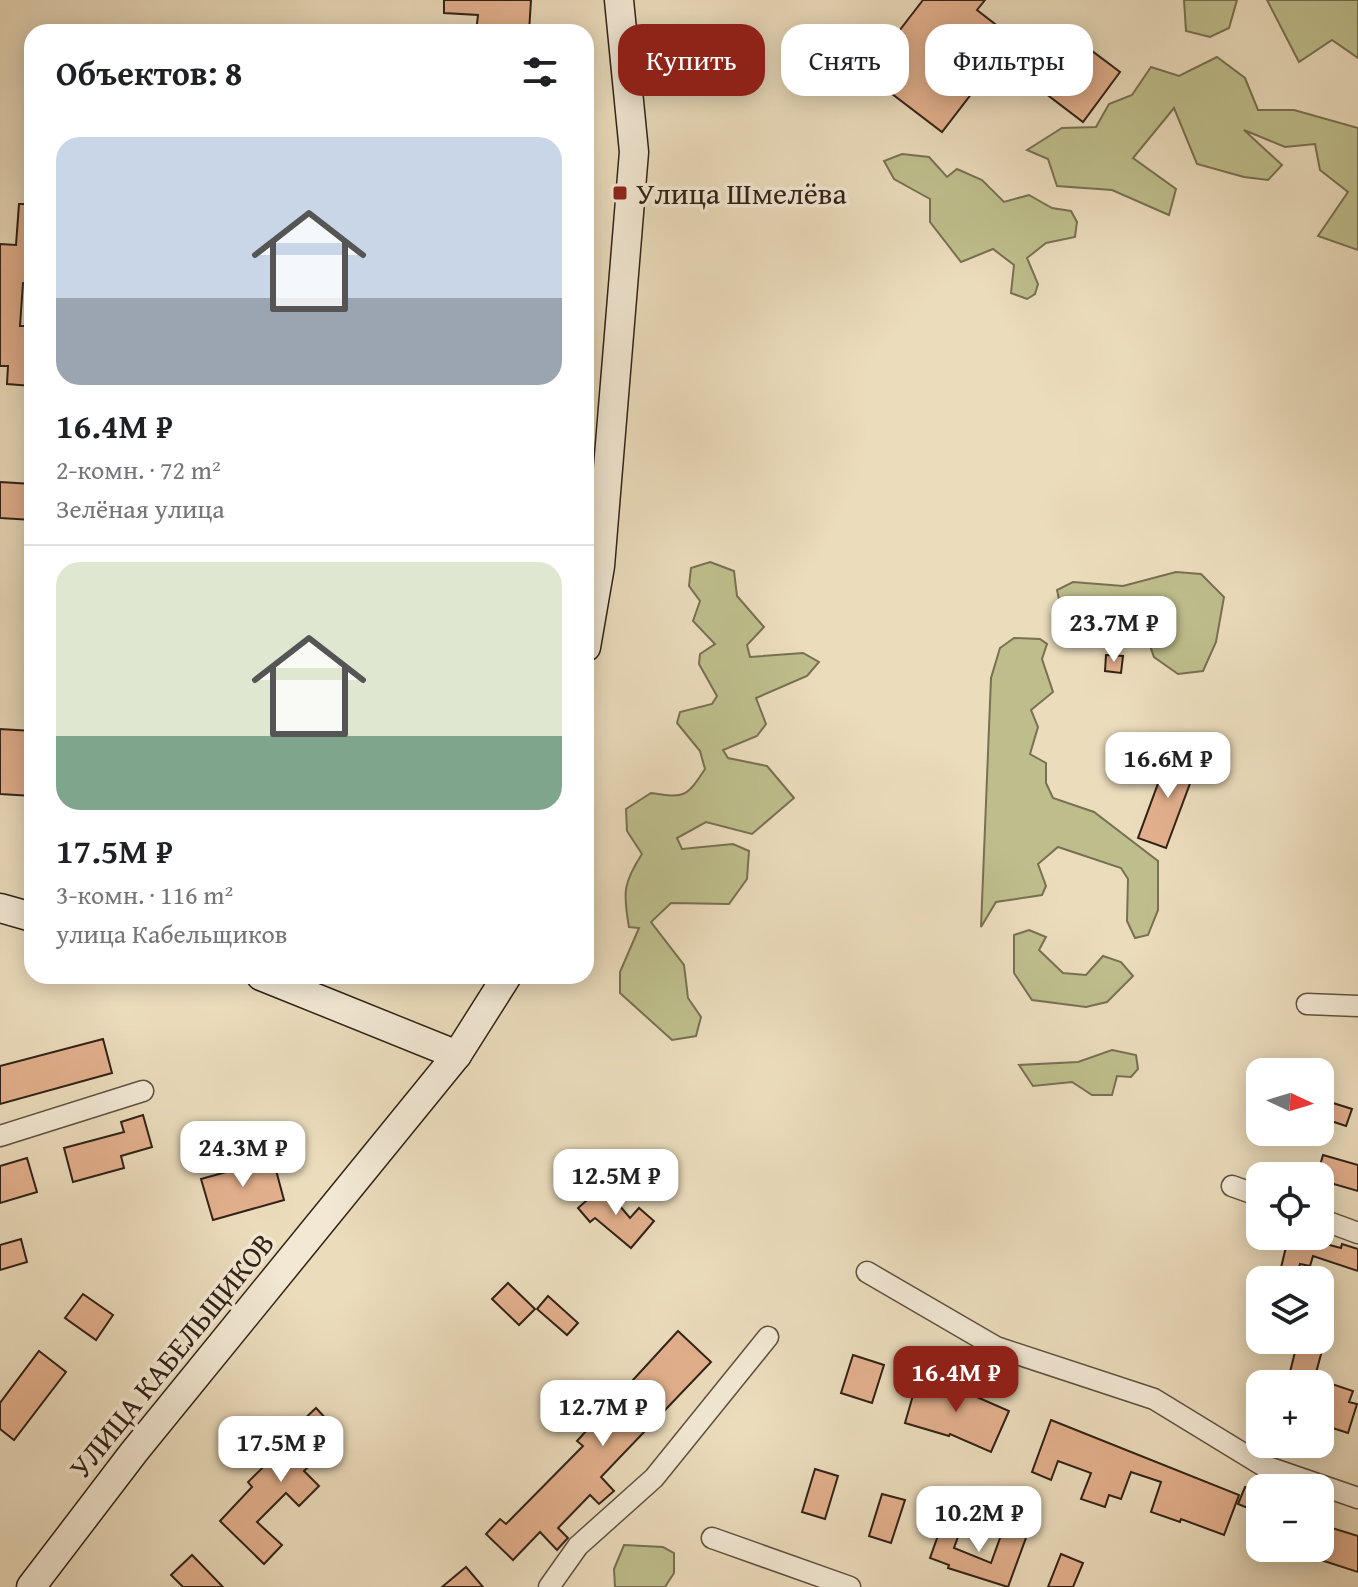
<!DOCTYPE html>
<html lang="ru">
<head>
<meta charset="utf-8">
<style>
	:root { --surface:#fff; --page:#f2f2f2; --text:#202124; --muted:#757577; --line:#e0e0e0; --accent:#8f2418 }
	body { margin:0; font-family:"Gentium Book Plus",serif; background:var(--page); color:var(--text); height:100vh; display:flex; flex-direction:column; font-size:30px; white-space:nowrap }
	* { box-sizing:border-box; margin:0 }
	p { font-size:26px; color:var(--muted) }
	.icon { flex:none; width:44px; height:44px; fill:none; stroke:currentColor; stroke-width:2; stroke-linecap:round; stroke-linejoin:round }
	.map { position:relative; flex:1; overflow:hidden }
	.side { position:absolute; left:24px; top:24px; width:570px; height:960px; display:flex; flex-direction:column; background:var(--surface); border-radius:24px; box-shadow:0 4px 20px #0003 }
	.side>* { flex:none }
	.guide { position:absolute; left:618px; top:24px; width:620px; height:72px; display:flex; gap:16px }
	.needle { width:52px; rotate:94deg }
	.tools { position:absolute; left:1246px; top:1058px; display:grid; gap:16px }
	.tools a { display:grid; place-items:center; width:88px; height:88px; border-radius:16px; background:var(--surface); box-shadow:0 4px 20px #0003; font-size:40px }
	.price { position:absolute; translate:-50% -68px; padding:0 18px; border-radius:16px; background:#fff; color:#222; font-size:26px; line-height:52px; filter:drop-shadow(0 2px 4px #0008) }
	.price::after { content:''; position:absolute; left:50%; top:48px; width:24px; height:18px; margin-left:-12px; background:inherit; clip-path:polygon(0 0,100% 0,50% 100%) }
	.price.selected { background:var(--accent); color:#fff }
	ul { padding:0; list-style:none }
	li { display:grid; align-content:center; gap:16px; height:424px; padding:0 32px }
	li+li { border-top:2px solid var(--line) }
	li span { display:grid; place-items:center; height:248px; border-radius:24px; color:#555 }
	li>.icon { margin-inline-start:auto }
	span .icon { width:144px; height:144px; fill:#fffc; stroke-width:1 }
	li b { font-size:34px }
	h2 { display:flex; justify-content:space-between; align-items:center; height:96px; padding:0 32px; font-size:34px }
	.pill { padding:0 28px; border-radius:24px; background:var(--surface); box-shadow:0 4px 20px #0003; font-size:28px; line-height:72px }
	.pill.selected { background:var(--accent); color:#fff }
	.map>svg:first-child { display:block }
</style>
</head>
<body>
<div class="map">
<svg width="1358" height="1587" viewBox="0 0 1358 1587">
	<rect width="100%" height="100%" fill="#ebdcbc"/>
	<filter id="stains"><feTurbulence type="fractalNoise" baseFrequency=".0025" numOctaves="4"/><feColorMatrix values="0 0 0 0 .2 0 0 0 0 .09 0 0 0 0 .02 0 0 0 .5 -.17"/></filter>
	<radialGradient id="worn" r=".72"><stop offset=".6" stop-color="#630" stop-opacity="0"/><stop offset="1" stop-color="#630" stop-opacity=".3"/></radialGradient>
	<g fill="#bebe8c" stroke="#787052" stroke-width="2">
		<polygon points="1184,0 1237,0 1229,28 1210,37 1186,31"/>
		<polygon points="1267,0 1358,0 1358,58 1332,40 1299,62"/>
		<polygon points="1217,57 1245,78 1258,110 1294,110 1358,128 1358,250 1318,236 1348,192 1320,170 1315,144 1285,147 1244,130 1282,165 1268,180 1244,177 1197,164 1174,108 1133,158 1176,189 1169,215 1112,190 1057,186 1048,159 1027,150 1062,128 1096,127 1109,104 1132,95 1151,67 1179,76"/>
		<polygon points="902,154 929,157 947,177 957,169 982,180 1004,202 1029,195 1052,208 1071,211 1077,222 1075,237 1046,243 1027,258 1038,284 1035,294 1027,299 1011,293 1014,265 993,249 961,262 930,222 930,199 894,179 884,161"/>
		<path d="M710,562L734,571L737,596L764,627L747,645L750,657L803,653L819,662L807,676L756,698L766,724L757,736L723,750L728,758L767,766L794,798L752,834L706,822L677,838L682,849L733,844L749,851L747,879L729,904L671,903L651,922L684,965L688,998L701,1017L696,1036L672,1040L620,993V972L639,928L629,927C623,893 623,883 642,854L627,831L626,809L651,793C685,798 686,798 705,769L700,751L677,723L680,712L712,704L717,696L699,664L700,654L715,644L693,621L700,601L689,586L691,568Z"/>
		<polygon points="1176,572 1201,574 1224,597 1216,642 1203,671 1178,674 1154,657 1148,640 1078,632 1063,618 1057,590 1073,582 1123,586"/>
		<polygon points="1014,638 1040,639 1047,644 1042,659 1053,692 1031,710 1038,727 1030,754 1046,763 1046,783 1053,798 1094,812 1158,861 1158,910 1148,935 1135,938 1127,921 1128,879 1121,868 1058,847 1038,864 1046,886 1042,895 996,902 981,927 991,678 1000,648"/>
		<polygon points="1029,930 1046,937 1039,950 1063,973 1086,975 1103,956 1121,962 1133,976 1107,1002 1086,1007 1032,1000 1014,973 1014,935"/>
		<polygon points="1112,1050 1136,1055 1138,1069 1131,1077 1117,1076 1112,1095 1092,1095 1072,1082 1033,1086 1019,1065 1078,1062"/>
		<polygon points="624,1545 663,1547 674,1553 674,1573 665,1587 615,1587 614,1569"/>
	</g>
	<g fill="#e3b08d" stroke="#312217" stroke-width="2">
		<polygon points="444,0 531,0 529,32 476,32 478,15 444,13"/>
		<polygon points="923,0 985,0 977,10 1065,78 1088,48 1120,72 1083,122 999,58 942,132 866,74"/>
		<polygon points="19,204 32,204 32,284 23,283 20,326 32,326 32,386 7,384 8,366 0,366 0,244 16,245"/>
		<polygon points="0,482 32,484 32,520 0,518"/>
		<polygon points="1106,655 1123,656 1121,673 1105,671"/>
		<polygon points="0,729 32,731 32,796 0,794"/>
		<polygon points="1170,751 1198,762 1166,848 1138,838"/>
		<polygon points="103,1039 112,1073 0,1104 0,1066"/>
		<polygon points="1333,1103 1352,1109 1346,1126 1328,1120"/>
		<polygon points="143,1115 152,1147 121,1156 124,1168 73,1182 64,1148 124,1132 121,1122"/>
		<polygon points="1323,1155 1358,1165 1358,1191 1320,1180 1320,1176 1317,1176"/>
		<polygon points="27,1158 37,1192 0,1203 0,1166"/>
		<polygon points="273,1159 284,1200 213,1220 201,1179"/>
		<polygon points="603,1186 630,1218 639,1208 654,1221 631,1248 595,1218 590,1222 578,1208"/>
		<polygon points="1284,1236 1295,1236 1341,1248 1342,1244 1358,1249 1358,1271 1313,1256 1310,1266 1300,1264 1296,1280 1278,1280 1286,1247 1281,1245"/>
		<polygon points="21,1239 27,1262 0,1270 0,1245"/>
		<polygon points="508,1283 535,1309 519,1325 492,1299"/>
		<polygon points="83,1294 113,1315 96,1340 65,1318"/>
		<polygon points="548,1296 578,1323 567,1335 537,1309"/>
		<polygon points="678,1331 711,1362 601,1477 614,1491 599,1504 590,1495 558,1528 568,1538 565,1541 557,1550 540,1532 513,1560 486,1534 500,1519 506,1524 583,1446 577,1441"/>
		<polygon points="1298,1340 1324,1343 1313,1384 1287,1384"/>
		<polygon points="39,1351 66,1372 14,1440 0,1429 0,1403"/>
		<polygon points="853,1355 884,1365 872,1403 841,1393"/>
		<polygon points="918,1378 970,1394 1009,1411 991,1452 950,1434 949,1436 905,1423"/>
		<polygon points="1320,1380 1353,1391 1349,1402 1357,1404 1348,1433 1320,1424"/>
		<polygon points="316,1408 342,1436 304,1471 319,1486 299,1506 286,1493 257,1522 282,1545 264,1564 220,1521 252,1487 248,1482 302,1429 298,1425"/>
		<polygon points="1051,1420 1239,1495 1224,1535 1181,1519 1180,1522 1151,1512 1161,1482 1131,1472 1121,1499 1109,1495 1105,1507 1081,1499 1091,1473 1058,1461 1051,1480 1032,1472"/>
		<polygon points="815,1469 838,1476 825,1519 802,1512"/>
		<polygon points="1245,1487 1260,1493 1260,1513 1238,1504"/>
		<polygon points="882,1494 905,1500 891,1543 869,1536"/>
		<polygon points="945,1516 963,1523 954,1548 991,1563 1004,1527 1027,1535 1008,1587 948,1568 949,1565 930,1558"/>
		<polygon points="1332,1528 1358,1536 1358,1572 1321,1560"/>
		<polygon points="1061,1554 1083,1563 1073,1587 1048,1587"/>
		<polygon points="192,1555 223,1587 183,1587 171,1575"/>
		<polygon points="466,1567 483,1587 442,1587"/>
	</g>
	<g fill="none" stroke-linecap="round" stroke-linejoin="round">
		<defs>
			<g id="street">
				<polyline points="1307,1004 1358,1006"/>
				<polyline points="0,1136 143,1091"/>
				<polyline points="1232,1186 1260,1196"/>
				<polyline points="1320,1219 1358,1233"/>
				<polyline points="867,1272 996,1347 1154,1399 1262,1465 1358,1498"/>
				<polyline points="712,1538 850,1587"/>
				<polyline points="549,1587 578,1546 654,1478 768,1337"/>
			</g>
			<g id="secondary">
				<polyline points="586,647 600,566 634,152 619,0"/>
				<polyline points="0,908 32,917"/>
				<polyline points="261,976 457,1055"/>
				<polyline points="31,1587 134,1452 457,1055 507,976"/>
			</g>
		</defs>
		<use href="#street" stroke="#605040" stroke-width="23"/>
		<use href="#secondary" stroke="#312217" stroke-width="31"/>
		<use href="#street" stroke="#f2e8d3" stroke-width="20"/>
		<use href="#secondary" stroke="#f2e8d3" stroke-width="28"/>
	</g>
	<rect fill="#8f2418" stroke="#f2e8d3" stroke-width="3" x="612" y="185" width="16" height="16" rx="4"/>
	<g text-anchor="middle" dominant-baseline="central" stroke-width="7" stroke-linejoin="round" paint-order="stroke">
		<g font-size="30" fill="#312217" stroke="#f2e8d3" text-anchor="start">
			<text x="636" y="193">Улица Шмелёва</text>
		</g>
		<g font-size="30" fill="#312217" stroke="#f2e8d3">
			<text transform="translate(171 1355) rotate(-51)">УЛИЦА КАБЕЛЬЩИКОВ</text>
		</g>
	</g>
	<rect width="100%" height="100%" filter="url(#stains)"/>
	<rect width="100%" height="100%" fill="url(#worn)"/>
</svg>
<div class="tools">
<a><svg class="needle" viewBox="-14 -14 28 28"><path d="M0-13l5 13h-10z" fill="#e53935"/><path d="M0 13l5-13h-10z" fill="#757577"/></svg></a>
<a><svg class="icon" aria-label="locate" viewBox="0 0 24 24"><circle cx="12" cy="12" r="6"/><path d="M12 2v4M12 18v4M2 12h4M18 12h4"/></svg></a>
<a><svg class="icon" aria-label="layers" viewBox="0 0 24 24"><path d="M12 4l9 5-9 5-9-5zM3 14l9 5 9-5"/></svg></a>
<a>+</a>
<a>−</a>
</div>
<b class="price" style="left:1114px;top:664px">23.7M ₽</b>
<b class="price" style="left:1168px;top:800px">16.6M ₽</b>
<b class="price" style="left:243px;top:1189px">24.3M ₽</b>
<b class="price" style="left:616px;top:1217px">12.5M ₽</b>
<b class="price selected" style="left:956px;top:1414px">16.4M ₽</b>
<b class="price" style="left:603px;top:1448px">12.7M ₽</b>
<b class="price" style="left:281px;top:1484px">17.5M ₽</b>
<b class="price" style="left:979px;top:1554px">10.2M ₽</b>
<div class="guide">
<a class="pill selected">Купить</a>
<a class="pill">Снять</a>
<a class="pill">Фильтры</a>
</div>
<section class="side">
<h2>Объектов: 8<svg class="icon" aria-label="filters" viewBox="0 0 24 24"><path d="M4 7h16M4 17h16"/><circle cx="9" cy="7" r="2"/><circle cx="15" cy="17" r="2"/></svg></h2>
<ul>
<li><span style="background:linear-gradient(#c9d6e8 65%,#9aa5b1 0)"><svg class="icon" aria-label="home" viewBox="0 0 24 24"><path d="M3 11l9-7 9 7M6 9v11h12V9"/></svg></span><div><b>16.4M ₽</b><p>2-комн. · 72 m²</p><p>Зелёная улица</p></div></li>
<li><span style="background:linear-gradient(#dfe7d0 70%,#7fa58c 0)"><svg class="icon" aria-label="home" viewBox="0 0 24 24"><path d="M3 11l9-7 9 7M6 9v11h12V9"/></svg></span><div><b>17.5M ₽</b><p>3-комн. · 116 m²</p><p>улица Кабельщиков</p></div></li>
</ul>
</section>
</div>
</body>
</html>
